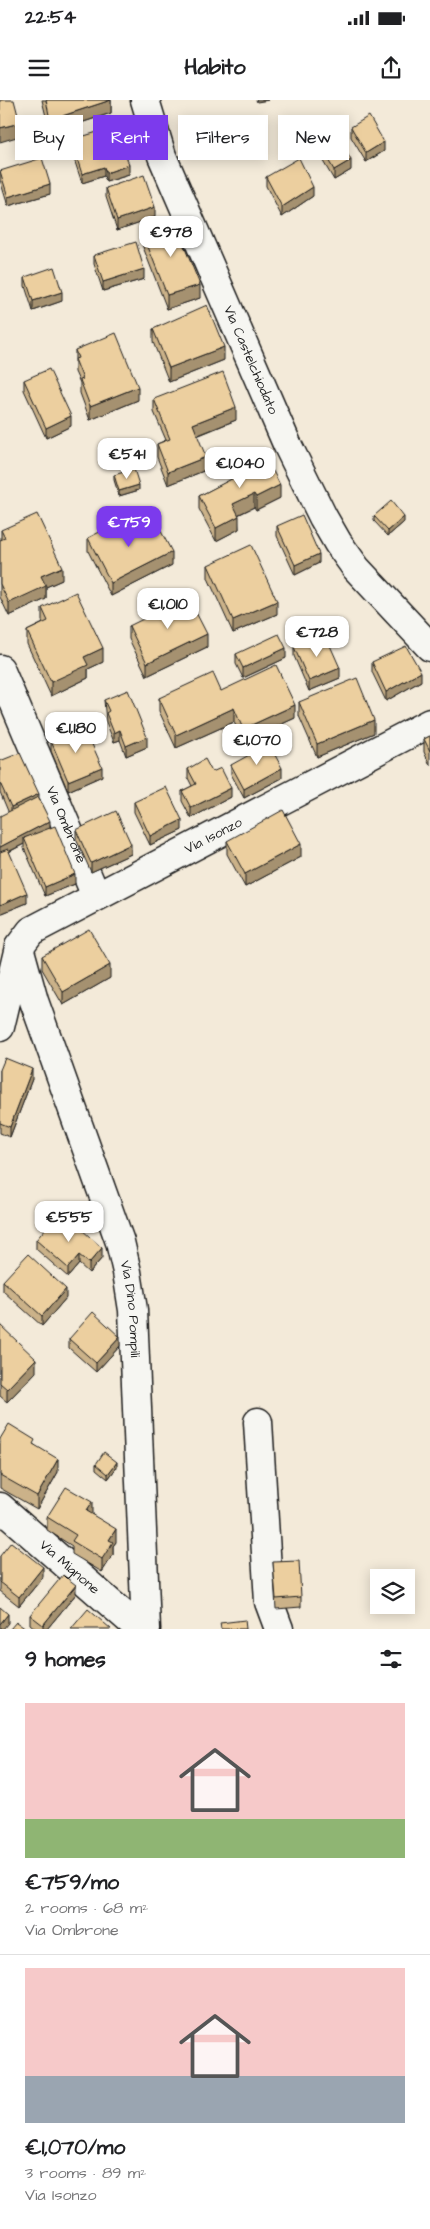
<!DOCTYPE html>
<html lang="en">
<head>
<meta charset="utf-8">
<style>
	:root { --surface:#fff; --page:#f6f6f6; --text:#202124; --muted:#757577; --line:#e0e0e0; --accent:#7c3aed }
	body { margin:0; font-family:"Architects Daughter",sans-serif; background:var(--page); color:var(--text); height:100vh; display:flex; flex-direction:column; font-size:19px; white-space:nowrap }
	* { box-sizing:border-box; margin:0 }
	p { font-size:16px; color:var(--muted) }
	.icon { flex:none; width:28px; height:28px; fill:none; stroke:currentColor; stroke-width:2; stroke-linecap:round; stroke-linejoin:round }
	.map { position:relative; height:1529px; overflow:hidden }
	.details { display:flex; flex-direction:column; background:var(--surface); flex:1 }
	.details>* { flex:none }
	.top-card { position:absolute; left:15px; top:15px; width:400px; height:45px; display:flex; gap:10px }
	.fabs { position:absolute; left:370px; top:1469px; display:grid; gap:10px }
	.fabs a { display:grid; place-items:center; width:45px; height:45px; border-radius:0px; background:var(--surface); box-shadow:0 2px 12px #0003; font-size:25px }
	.price { position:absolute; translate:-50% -42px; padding:0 11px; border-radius:10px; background:#fff; color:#222; font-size:16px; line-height:32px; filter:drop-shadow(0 1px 2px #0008) }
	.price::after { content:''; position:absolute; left:50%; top:30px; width:15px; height:11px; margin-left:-8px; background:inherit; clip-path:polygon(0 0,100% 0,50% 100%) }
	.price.active { background:var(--accent); color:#fff }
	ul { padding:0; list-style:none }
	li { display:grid; align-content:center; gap:10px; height:265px; padding:0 25px }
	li+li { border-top:1px solid var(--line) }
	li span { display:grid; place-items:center; height:155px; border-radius:0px; color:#555 }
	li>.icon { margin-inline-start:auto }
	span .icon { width:90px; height:90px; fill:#fffc; stroke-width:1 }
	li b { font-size:21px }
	h2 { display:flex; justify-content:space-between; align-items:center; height:60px; padding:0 25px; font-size:21px }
	.pill { padding:0 18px; border-radius:0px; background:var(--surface); box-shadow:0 2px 12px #0003; font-size:18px; line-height:45px }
	.pill.active { background:var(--accent); color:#fff }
	.status { display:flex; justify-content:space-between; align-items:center; height:35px; padding:0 25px; background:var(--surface); direction:ltr }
	.status svg { height:14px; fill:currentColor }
	header { display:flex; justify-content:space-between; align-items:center; height:65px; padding:0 25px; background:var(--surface); font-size:22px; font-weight:800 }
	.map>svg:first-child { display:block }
</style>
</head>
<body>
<div class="status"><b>22:54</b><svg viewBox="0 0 49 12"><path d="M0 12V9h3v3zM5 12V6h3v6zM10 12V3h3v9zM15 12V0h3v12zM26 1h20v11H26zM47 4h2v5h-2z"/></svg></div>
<header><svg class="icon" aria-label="menu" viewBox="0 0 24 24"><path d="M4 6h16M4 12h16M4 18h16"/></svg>Habito<svg class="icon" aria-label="share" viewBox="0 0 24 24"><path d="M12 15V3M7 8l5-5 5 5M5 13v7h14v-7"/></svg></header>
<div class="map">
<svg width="430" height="1529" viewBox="0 0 430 1529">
	<rect width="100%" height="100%" fill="#f3ead9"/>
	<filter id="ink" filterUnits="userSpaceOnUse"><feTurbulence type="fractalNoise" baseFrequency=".02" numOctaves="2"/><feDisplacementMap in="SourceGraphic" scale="10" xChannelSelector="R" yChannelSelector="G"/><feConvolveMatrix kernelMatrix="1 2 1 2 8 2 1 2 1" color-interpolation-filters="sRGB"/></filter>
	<g filter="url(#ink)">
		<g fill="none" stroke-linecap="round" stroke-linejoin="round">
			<defs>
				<g id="minor">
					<path id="s1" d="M145,0L162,56L287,344L323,417L338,443L356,468L430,547"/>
					<path id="s2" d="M0,569L96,796"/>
					<path id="s3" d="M19,847L34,901L120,1142L127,1172L133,1210L146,1529"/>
					<path id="s4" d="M0,927L19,847L31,831L430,623"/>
					<polyline points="258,1322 269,1502 279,1529"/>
					<path id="s5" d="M0,1407L140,1529"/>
				</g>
			</defs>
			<use href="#minor" stroke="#1c1c1c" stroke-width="31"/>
			<use href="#minor" stroke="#f6f6f2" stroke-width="28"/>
		</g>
		<g fill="#cbb289" stroke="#1c1c1c">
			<polygon points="42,0 111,0 111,13 50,33"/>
			<polygon points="256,0 269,0 257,2"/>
			<polygon points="351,27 384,51 366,62 351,37"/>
			<polygon points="71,40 129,75 106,82 104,76 82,83 71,50"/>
			<polygon points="317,41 351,70 334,80 317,51"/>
			<polygon points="0,71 50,94 8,106 0,80"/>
			<polygon points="266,77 313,96 282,117 266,86"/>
			<polygon points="106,88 155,117 117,130 106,97"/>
			<polygon points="143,134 200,198 167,209 143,147"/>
			<polygon points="94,155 144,179 103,191 94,164"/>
			<polygon points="25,177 62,201 33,211 25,186"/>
			<polygon points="153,229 224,260 169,282 153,242"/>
			<polygon points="75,250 138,300 90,320 80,293 80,283 75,272"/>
			<polygon points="24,280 71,326 46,338 24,290"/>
			<polygon points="154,299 236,320 197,336 206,370 168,385 157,357 157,344 166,340 154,312"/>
			<polygon points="238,364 280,398 256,410 254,407 238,415 239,429 216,441 199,409 199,396 238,376"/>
			<polygon points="114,375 139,390 119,396 114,380"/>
			<polygon points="374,416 404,422 388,436 374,421"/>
			<polygon points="277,426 319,463 295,475 277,436"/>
			<polygon points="1,430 62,480 46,487 46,499 9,516 0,497 0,440 1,439"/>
			<polygon points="129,433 172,465 111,496 88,451 88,438"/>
			<polygon points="208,465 277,514 233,533 208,478"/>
			<polygon points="42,508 103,562 88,569 88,578 51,596 27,544 27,531 43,523 42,521"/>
			<polygon points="129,526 207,547 147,576 129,539"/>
			<polygon points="294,547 340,578 309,591 294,556"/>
			<polygon points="236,554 286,558 243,578 236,564"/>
			<polygon points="372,562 421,581 386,601 372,572"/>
			<polygon points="221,591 295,618 243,642 234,622 176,648 159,611 159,598"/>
			<polygon points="104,600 147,647 126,656 120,640 114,642 106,622"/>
			<polygon points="299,602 374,633 317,657 299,616"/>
			<polygon points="430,636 430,665 424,652 424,639"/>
			<polygon points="51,641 102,676 68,691 51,651"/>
			<polygon points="0,661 39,698 50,728 75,784 45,796 24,748 24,744 9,752 27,803 0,814 8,711 0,692"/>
			<polygon points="231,665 282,678 244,698 231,674"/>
			<polygon points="188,669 212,672 231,697 191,718 182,701 182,691 192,686 188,678"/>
			<polygon points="134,702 182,730 150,745 134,712"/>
			<polygon points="76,730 131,754 91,772 76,739"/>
			<polygon points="227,741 301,757 245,787 227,754"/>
			<polygon points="42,856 110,878 63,905 42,869"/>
			<polygon points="0,970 32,979 10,1037 0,1033"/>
			<polygon points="59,1129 102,1158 89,1173 79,1164 68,1177 36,1149 36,1140"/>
			<polygon points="3,1181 66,1198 42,1226 3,1191"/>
			<polygon points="0,1225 36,1272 7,1302 0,1296"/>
			<polygon points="69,1239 120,1246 96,1272 69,1248"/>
			<polygon points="0,1339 35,1345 58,1372 37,1409 0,1388"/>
			<polygon points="96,1364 117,1367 108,1379 96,1369"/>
			<polygon points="92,1414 116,1442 113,1446 113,1455 102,1472 72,1454 72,1446 47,1430 47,1417"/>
			<polygon points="0,1456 43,1477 19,1506 0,1491"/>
			<polygon points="273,1462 301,1497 301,1507 276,1509"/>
			<polygon points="76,1494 47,1529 36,1529 30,1524 30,1515"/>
		</g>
		<g fill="#a5916f" stroke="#1c1c1c">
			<polygon points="111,0 111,13 50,33 50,20"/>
			<polygon points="20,23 20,36 0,42 0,28"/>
			<polygon points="384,42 384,51 366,62 366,53"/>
			<polygon points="351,60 351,70 334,80 334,70"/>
			<polygon points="129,65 129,75 106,82 106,73"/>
			<polygon points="104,67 104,76 82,83 82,74"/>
			<polygon points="50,84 50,94 8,106 8,97"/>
			<polygon points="313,87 313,96 282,117 282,107"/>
			<polygon points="155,107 155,117 117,130 117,120"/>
			<polygon points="144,169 144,179 103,191 103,182"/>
			<polygon points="200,185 200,198 167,209 167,195"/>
			<polygon points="62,192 62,201 33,211 33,201"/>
			<polygon points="224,247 224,260 169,282 169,268"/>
			<polygon points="138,287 138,300 90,320 90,306"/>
			<polygon points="236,307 236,320 193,337 193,324"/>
			<polygon points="71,316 71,326 46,338 46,328"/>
			<polygon points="206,357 206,370 168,385 168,372"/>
			<polygon points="139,385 139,390 119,396 119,391"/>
			<polygon points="280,385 280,398 256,410 256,397"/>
			<polygon points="254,394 254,407 233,417 233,404"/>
			<polygon points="239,416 239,429 216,441 216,428"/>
			<polygon points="404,417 404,422 388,436 388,431"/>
			<polygon points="172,452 172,465 111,496 111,483"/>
			<polygon points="319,454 319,463 295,475 295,465"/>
			<polygon points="62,467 62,480 46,487 46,499 9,516 9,503 41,476"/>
			<polygon points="277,501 277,514 233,533 233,520"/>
			<polygon points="207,534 207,547 147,576 147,563"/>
			<polygon points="103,548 103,562 88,569 88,578 51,596 51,582 84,557"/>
			<polygon points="286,548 286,558 243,578 243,568"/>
			<polygon points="340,568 340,578 309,591 309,581"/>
			<polygon points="421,572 421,581 386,601 386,592"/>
			<polygon points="295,605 295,618 243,642 243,629"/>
			<polygon points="234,608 234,622 176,648 176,635"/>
			<polygon points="374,620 374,633 317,657 317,644"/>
			<polygon points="120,630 120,640 114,642 114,633"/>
			<polygon points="147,637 147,647 126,656 126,646"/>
			<polygon points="102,667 102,676 68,691 68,681"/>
			<polygon points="282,668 282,678 244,698 244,689"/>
			<polygon points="231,688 231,697 191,718 191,708"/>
			<polygon points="39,694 39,704 11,716 11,707"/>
			<polygon points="182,720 182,730 150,745 150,736"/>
			<polygon points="50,721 50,731 24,738 24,744 0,756 0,747"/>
			<polygon points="131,744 131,754 91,772 91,763"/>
			<polygon points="301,744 301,757 245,787 245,774"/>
			<polygon points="75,774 75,784 45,796 45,787"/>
			<polygon points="27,793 27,803 0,814 0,805"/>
			<polygon points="110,865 110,878 63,905 63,892"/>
			<polygon points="32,969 32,979 10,1037 10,1027"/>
			<polygon points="102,1148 102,1158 89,1173 89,1163"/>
			<polygon points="79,1155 79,1164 68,1177 68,1168"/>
			<polygon points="66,1189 66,1198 42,1226 42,1216"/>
			<polygon points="120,1237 120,1246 96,1272 96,1263"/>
			<polygon points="36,1259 36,1272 7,1302 7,1289"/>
			<polygon points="58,1359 58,1372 37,1409 37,1396"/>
			<polygon points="117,1362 117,1367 108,1379 108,1374"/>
			<polygon points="92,1402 92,1416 86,1411"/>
			<polygon points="116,1429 116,1442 113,1446 113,1455 102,1472 102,1459 109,1440"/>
			<polygon points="43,1467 43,1477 19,1506 19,1497"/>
			<polygon points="76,1485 76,1494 47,1529 43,1529 43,1525"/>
			<polygon points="8,1514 8,1523 3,1529 0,1529 0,1524"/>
		</g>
		<g fill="#eccf9f" stroke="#1c1c1c">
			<polygon points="0,0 14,0 20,23 0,28"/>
			<polygon points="46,0 111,0 50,20"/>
			<polygon points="369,16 384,42 366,53 351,27"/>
			<polygon points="117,26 129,65 106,73 104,67 82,74 71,40"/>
			<polygon points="334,31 351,60 334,70 317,41"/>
			<polygon points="42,58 50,84 8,97 0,71"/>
			<polygon points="299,58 313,87 282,107 266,77"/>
			<polygon points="144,75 155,107 117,120 106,88"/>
			<polygon points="173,119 200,185 167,195 143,134"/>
			<polygon points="136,142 144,169 103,182 94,155"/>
			<polygon points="54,167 62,192 33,201 25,177"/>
			<polygon points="207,205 224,247 169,268 153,229"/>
			<polygon points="116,233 138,287 90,306 80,280 83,279 75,259 78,258 75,250"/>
			<polygon points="49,269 71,316 46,328 24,280"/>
			<polygon points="223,272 236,307 193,324 206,357 168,372 157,344 170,339 154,299"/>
			<polygon points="263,351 280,385 256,397 254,394 233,404 239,416 216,428 199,396 243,373 238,364"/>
			<polygon points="134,369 139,385 119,391 114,375"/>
			<polygon points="391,401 404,417 388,431 374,416"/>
			<polygon points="37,414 62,467 41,476 46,486 9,503 0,484 0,440 5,438 1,430"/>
			<polygon points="302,415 319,454 295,465 277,426"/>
			<polygon points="123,420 129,433 155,420 172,452 111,483 88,438"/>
			<polygon points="251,445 277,501 233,520 208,465"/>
			<polygon points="76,492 103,548 84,557 88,565 51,582 27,531 48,521 42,508"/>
			<polygon points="188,497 207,534 147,563 129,526"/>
			<polygon points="279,534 286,548 243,568 236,554"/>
			<polygon points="325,534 340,568 309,581 294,547"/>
			<polygon points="406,546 421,572 386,592 372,562"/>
			<polygon points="276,565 295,605 243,629 234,608 176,635 159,598 213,573 221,591"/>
			<polygon points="357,578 374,620 317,644 299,602"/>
			<polygon points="128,590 147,637 126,646 120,630 114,633 106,613 109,611 104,600"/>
			<polygon points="84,626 102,667 68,681 51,641"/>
			<polygon points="430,636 430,651 424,639"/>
			<polygon points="269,644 282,668 244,689 231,665"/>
			<polygon points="20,653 39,694 11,707 0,683 0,661"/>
			<polygon points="205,659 212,672 221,668 231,688 191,708 182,691 196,684 188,669"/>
			<polygon points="166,687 182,720 150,736 134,702"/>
			<polygon points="38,697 50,721 0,747 0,716"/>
			<polygon points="283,710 301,744 245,774 227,741"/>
			<polygon points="116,711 131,744 91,763 76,730"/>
			<polygon points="55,726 75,774 45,787 24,738"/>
			<polygon points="8,749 27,793 0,805 0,752"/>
			<polygon points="89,829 110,865 63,892 42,856"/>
			<polygon points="5,958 32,969 10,1027 0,1023 0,970"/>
			<polygon points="69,1118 102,1148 89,1163 79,1155 68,1168 36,1140 51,1122 59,1129"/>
			<polygon points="28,1154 66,1189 42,1216 3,1181"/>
			<polygon points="93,1212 120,1237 96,1263 69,1239"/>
			<polygon points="0,1225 36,1259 7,1289 0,1283"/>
			<polygon points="9,1324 35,1340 33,1344 58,1359 37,1396 0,1375 0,1339"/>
			<polygon points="104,1352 117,1362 108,1374 96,1364"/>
			<polygon points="66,1387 92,1402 86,1411 116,1429 109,1440 113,1442 102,1459 72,1441 76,1435 47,1417"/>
			<polygon points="11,1442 43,1467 19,1497 0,1482 0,1456"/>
			<polygon points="299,1461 301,1497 276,1499 273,1462"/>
			<polygon points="63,1475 76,1485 43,1525 30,1515"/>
			<polygon points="0,1507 8,1514 0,1524"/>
			<polygon points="88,1509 111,1529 71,1529"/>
			<polygon points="245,1520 246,1529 221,1529 220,1523"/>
			<polygon points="16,1522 26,1529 10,1529"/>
		</g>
	</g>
	<g text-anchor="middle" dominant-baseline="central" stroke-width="4" stroke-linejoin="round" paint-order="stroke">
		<g font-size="14" fill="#1c1c1c" stroke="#f6f6f2">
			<text stroke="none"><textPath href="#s1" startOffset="281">Via Castelchiodato</textPath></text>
			<text stroke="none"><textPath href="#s2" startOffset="169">Via Ombrone</textPath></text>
			<text stroke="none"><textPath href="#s4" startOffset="308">Via Isonzo</textPath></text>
			<text stroke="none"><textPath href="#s3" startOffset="380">Via Dino Pompili</textPath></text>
			<text stroke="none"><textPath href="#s5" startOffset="92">Via Mignone</textPath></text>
		</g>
	</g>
</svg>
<div class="fabs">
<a><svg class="icon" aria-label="layers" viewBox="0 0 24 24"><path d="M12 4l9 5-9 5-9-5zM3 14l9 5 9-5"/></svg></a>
</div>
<b class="price" style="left:171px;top:158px">€978</b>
<b class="price" style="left:127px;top:380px">€541</b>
<b class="price" style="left:240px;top:389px">€1,040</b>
<b class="price active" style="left:129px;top:448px">€759</b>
<b class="price" style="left:168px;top:530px">€1,010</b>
<b class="price" style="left:317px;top:558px">€728</b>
<b class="price" style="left:76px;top:654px">€1,180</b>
<b class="price" style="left:257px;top:666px">€1,070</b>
<b class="price" style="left:69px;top:1143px">€555</b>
<div class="top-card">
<a class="pill">Buy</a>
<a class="pill active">Rent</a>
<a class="pill">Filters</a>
<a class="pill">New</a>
</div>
</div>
<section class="details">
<h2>9 homes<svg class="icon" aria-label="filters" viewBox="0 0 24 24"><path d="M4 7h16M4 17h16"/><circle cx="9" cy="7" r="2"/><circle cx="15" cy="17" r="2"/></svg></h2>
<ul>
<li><span style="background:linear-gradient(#f6c9c9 75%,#8fb573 0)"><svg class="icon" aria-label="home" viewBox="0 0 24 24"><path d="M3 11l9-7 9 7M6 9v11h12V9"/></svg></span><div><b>€759/mo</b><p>2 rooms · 68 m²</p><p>Via Ombrone</p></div></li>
<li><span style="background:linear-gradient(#f6c9c9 70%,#9aa5b1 0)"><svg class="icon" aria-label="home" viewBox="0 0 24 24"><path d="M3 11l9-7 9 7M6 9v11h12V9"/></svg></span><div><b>€1,070/mo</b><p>3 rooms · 89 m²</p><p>Via Isonzo</p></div></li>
</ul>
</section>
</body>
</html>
